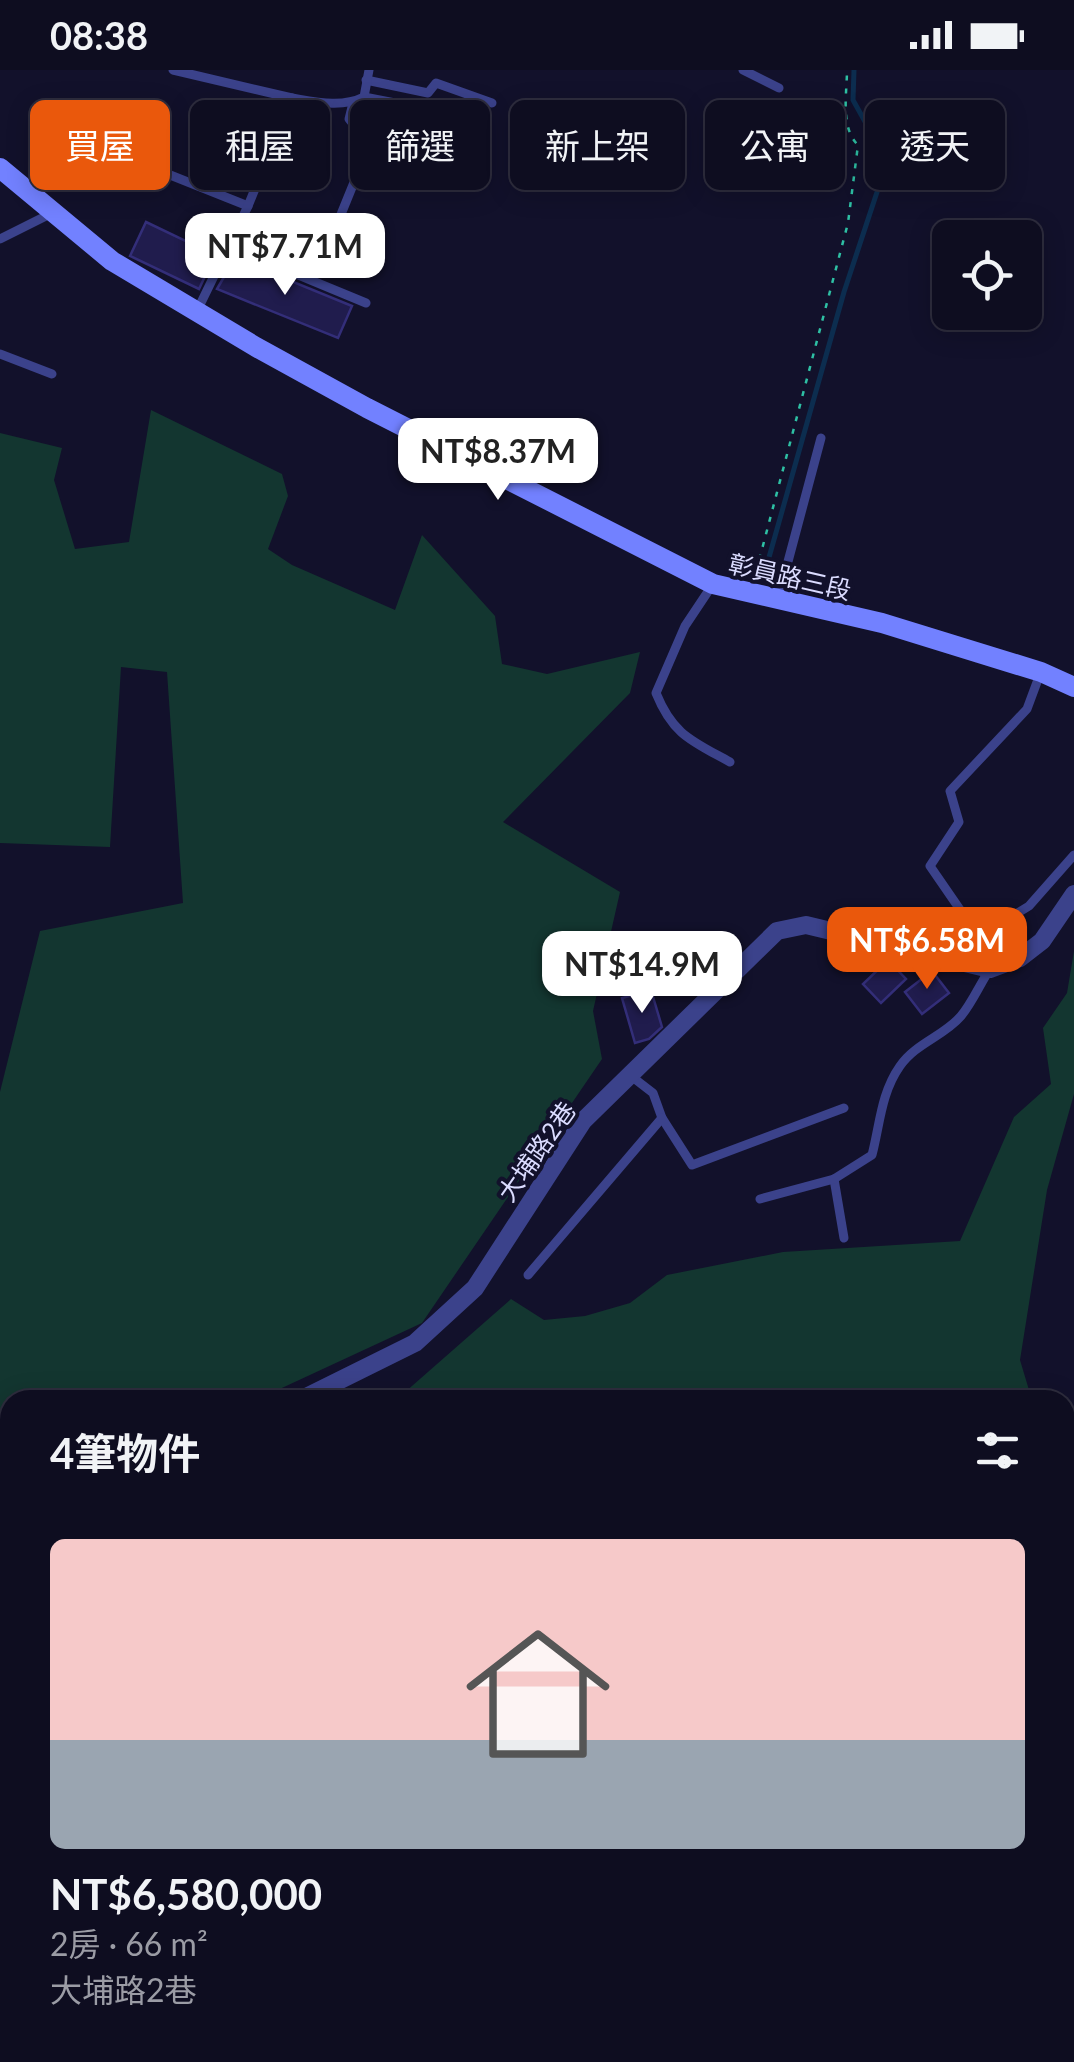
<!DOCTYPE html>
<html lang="zh-TW">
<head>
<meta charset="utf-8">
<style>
	:root { --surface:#0e0d20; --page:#1c1b2d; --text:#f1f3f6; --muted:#9b9ca5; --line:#2e2d3e; --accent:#ea580c }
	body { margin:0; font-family:Lato,"Noto Sans TC",sans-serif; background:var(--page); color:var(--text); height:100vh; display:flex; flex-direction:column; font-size:38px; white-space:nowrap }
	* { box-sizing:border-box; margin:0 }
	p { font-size:32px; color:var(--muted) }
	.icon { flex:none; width:55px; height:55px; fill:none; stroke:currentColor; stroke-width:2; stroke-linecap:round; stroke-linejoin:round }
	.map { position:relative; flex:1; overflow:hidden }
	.details { position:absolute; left:0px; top:1320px; width:1075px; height:672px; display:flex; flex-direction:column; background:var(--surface); border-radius:30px 30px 0 0; box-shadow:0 5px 25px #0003,0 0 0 2px var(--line) }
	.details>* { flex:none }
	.top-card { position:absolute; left:30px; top:30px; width:1015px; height:90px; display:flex; gap:20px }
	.fabs { position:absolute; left:932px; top:150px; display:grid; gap:20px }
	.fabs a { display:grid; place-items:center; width:110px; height:110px; border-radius:15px; background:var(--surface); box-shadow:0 5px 25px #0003,0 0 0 2px var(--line); font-size:50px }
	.price { position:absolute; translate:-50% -85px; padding:0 22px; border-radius:20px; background:#fff; color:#222; font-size:32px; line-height:65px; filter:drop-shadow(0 2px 5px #0008) }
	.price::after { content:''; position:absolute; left:50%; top:60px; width:30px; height:22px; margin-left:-15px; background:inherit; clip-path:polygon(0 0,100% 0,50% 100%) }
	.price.active { background:var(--accent); color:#fff }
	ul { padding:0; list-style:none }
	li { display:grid; align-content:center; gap:20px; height:530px; padding:0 50px }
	li span { display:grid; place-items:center; height:310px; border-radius:15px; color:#555 }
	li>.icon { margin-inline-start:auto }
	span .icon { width:180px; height:180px; fill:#fffc; stroke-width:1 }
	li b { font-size:42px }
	h2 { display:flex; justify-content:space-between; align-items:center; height:120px; padding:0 50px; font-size:42px }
	.tag { padding:0 35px; border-radius:15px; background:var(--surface); box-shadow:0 5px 25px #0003,0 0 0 2px var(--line); font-size:35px; line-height:90px }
	.tag.active { background:var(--accent); color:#fff }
	.status { display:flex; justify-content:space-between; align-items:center; height:70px; padding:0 50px; background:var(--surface); direction:ltr }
	.status svg { height:28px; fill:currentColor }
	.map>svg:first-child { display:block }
</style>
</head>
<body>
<div class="status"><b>08:38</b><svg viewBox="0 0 49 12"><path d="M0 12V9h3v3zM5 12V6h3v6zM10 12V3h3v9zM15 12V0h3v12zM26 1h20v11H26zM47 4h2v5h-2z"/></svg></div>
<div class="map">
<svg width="1074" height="1992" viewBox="0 0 1074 1992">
	<rect width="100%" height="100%" fill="#12112b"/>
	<g fill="#133630">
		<polygon points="151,340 282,404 288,426 268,479 292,495 395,540 422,465 495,546 502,594 547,604 640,582 630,623 503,752 620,822 593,941 602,989 422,1253 256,1330 10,1330 10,1675 0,1669 0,1022 40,861 183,833 167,602 121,597 110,777 0,773 0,363 62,378 54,410 75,479 129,472"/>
		<polygon points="1074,881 1074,1024 1047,1120 1020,1290 1032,1330 396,1330 511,1229 544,1250 585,1246 630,1233 667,1205 783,1182 960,1171 1014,1047 1051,1014 1043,958 1067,923"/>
		<polygon points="1074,1500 1074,1888 1065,1893 1065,1510"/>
		<polygon points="10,1837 10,1982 1013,1982 1017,1992 0,1992 0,1842"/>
	</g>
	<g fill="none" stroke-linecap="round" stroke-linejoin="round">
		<polyline stroke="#0c2d4f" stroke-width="5" points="766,498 844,222 882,107 878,75 853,30 854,0"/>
	</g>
	<g fill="#201c4d" stroke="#332e79" stroke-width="2.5">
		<polygon points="146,152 215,185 199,219 130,186"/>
		<polygon points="235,188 352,236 338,268 217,219"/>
		<polygon points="888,890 906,909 881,933 863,914"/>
		<polygon points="932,901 949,923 922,944 905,922"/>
		<polygon points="651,920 662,957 649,969 635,973 622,928"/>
	</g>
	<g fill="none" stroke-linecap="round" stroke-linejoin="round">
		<g stroke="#2ec0a4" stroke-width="2.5" stroke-dasharray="5 8" stroke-linecap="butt">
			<path d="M782,30C794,71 810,65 849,62"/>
			<path d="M756,502L848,153L858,75C840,58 847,23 847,0"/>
		</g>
		<g stroke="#3b428b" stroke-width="9">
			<polyline points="173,0 292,28"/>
			<polyline points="743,0 779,18"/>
			<polyline points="366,10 428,23 436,13 492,33"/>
			<polyline points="364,27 457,45"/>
			<polyline points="125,87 248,136"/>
			<polyline points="333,164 368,78 366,70 349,49 353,33"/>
			<polyline points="0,169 50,144"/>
			<polyline points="228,176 366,233"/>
			<path d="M197,241L248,136L292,28C316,32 342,38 364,27L369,0"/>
			<polyline points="0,284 52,304"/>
			<path d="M713,514L685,556L656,623C673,665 692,671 730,692"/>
			<polyline points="778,529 821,368"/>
			<polyline points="1040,604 1027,639 950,721 959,752 930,796 961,841 1001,853 1029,836 1074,785"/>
			<polyline points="631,1006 653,1023 662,1048 692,1095 844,1038"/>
			<polyline points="834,1109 844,1168"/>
			<path d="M760,1129L834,1109L872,1085C880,1054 881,1023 900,996C916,973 944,966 961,946C972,933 980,914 990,899"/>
			<polyline points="528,1205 662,1048"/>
		</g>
		<g stroke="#3b428b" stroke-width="18">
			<polyline points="300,1330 415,1273 475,1218 583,1051 777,861 806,855 990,899 1020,888 1042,871 1074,824"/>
			<polyline points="0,1827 10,1821"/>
		</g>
		<polyline stroke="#7281ff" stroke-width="20" points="0,98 112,191 256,277 367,338 713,514 882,553 1041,602 1074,617"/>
	</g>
	<g text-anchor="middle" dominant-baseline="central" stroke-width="8" stroke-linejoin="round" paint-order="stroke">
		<g font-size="25" fill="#dbdcff" stroke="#12112b">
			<text transform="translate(790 506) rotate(13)">彰員路三段</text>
			<text transform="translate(536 1081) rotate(-55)">大埔路2巷</text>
		</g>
	</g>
</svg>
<div class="fabs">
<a><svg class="icon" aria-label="locate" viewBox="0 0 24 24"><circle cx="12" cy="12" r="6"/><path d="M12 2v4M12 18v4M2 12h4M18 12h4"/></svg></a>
</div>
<b class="price" style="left:285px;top:228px">NT$7.71M</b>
<b class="price" style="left:498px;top:433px">NT$8.37M</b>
<b class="price active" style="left:927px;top:922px">NT$6.58M</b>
<b class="price" style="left:642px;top:946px">NT$14.9M</b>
<div class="top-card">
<a class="tag active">買屋</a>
<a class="tag">租屋</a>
<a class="tag">篩選</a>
<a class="tag">新上架</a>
<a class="tag">公寓</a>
<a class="tag">透天</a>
</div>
<section class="details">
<h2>4筆物件<svg class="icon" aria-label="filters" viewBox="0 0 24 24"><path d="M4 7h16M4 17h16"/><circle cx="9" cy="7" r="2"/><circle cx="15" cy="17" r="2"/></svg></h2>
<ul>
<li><span style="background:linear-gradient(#f6c9c9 65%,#9aa5b1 0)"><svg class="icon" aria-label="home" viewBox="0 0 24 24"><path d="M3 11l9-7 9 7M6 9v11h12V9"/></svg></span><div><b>NT$6,580,000</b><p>2房 · 66 m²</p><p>大埔路2巷</p></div></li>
</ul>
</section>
</div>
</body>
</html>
